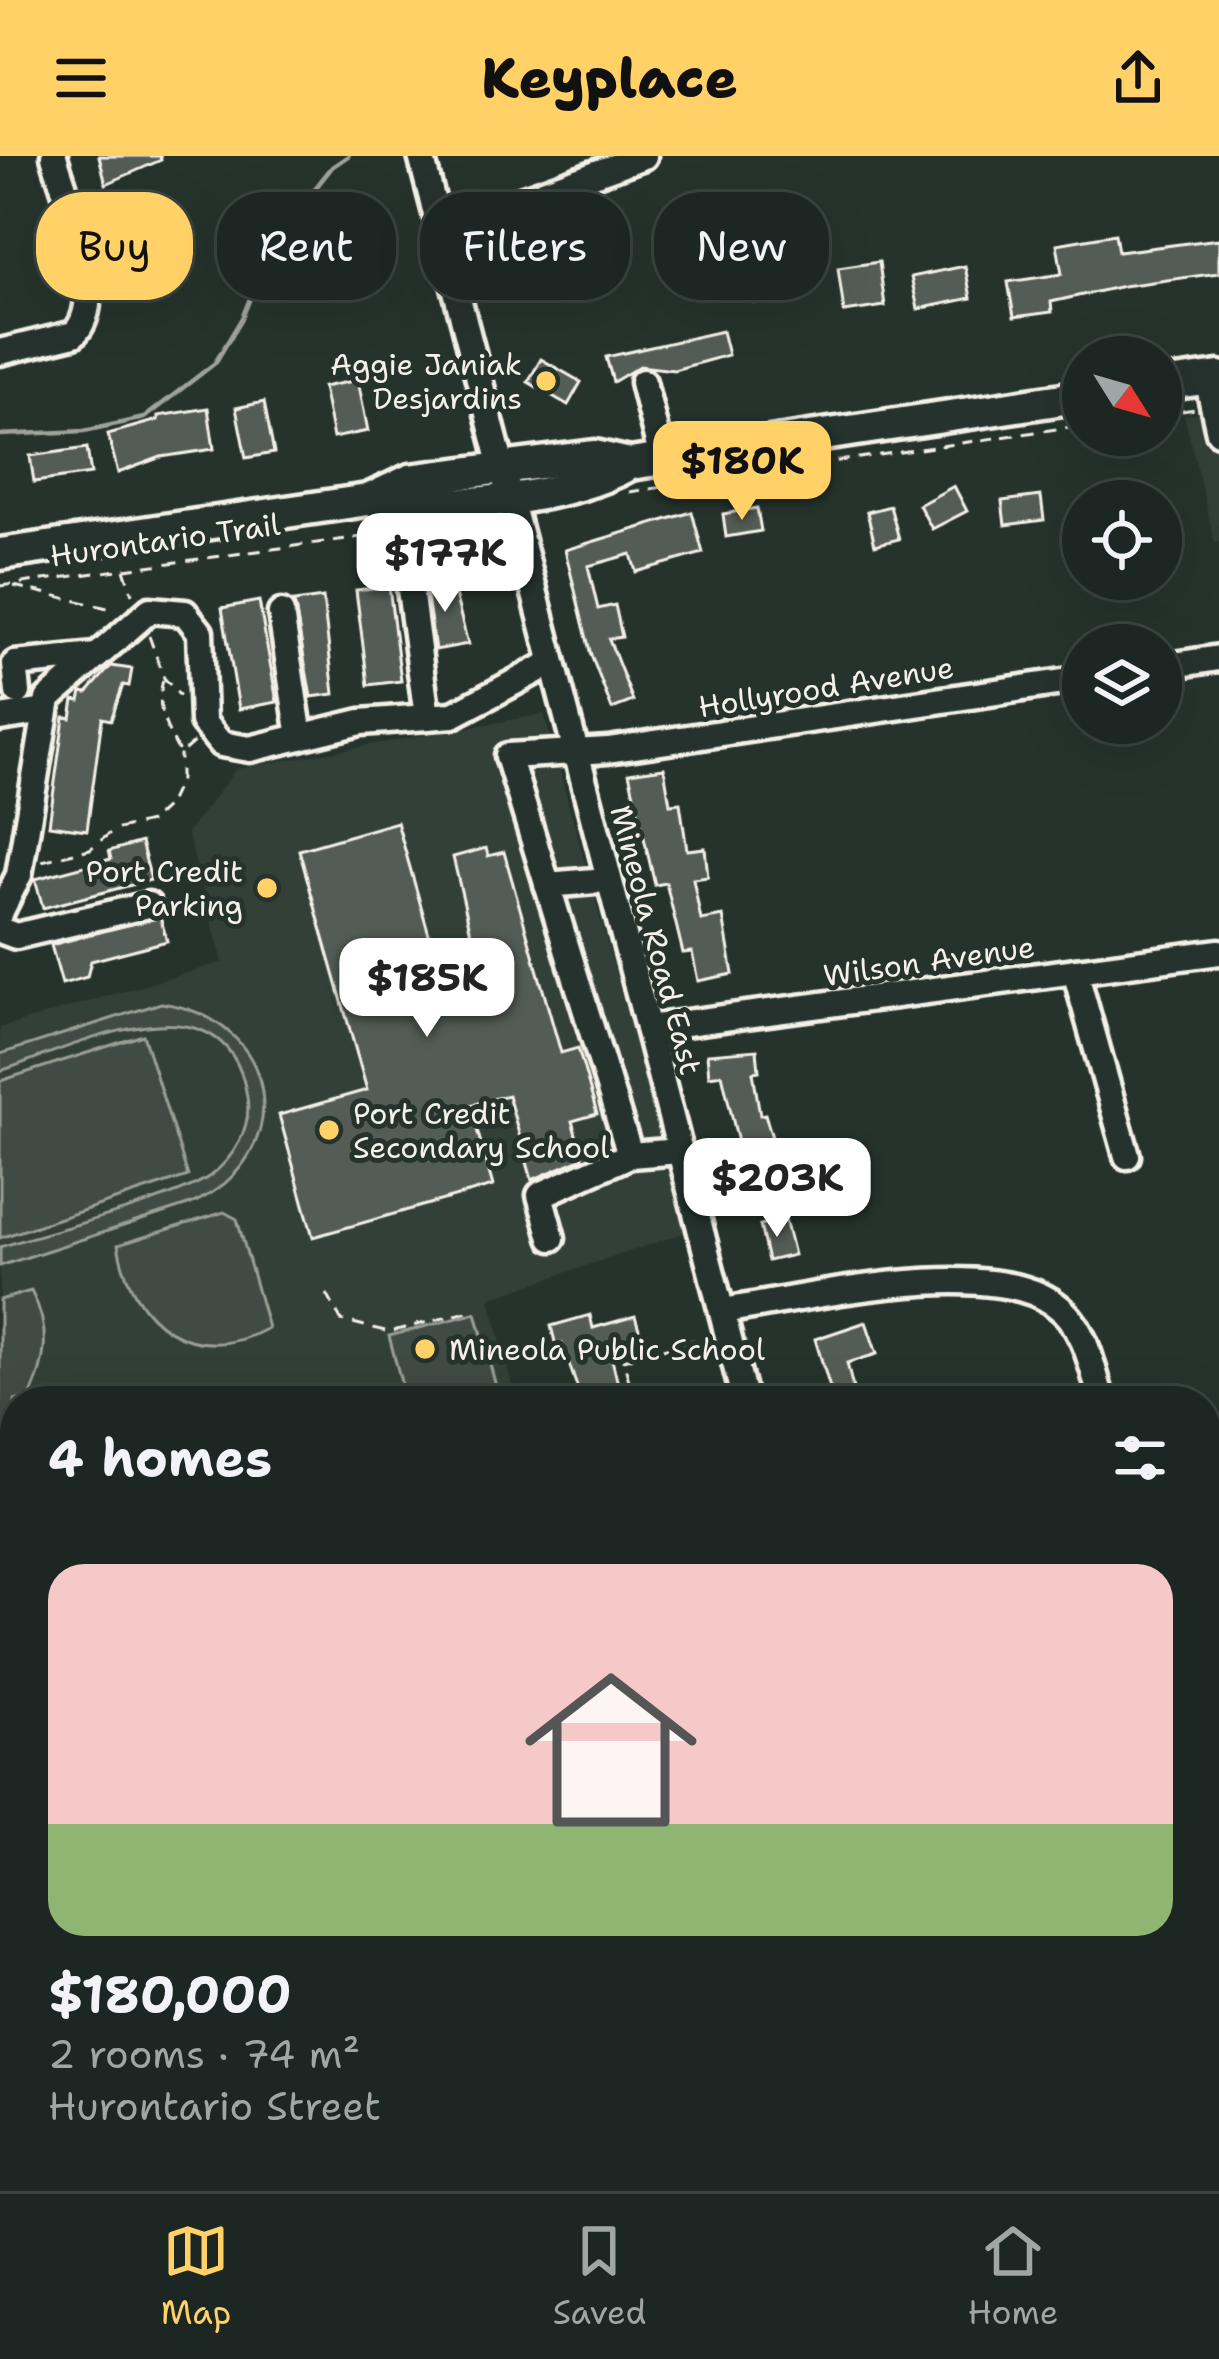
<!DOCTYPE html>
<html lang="en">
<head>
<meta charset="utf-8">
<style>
	:root { --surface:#1c2622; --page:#29322f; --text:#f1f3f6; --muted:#a0a5a5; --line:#3a4340; --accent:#ffd166 }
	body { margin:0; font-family:"Shantell Sans",sans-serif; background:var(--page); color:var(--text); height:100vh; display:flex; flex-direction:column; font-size:45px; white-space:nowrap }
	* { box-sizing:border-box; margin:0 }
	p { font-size:39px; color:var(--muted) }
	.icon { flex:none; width:66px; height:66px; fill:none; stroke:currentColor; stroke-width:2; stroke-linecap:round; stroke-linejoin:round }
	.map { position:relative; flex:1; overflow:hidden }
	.drawer { position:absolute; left:0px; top:1230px; width:1221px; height:807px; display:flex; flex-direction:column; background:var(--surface); border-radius:48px 48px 0 0; box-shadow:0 12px 48px #0002,0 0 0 3px var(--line) }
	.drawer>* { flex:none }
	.guide { position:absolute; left:36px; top:36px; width:1149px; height:108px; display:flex; gap:24px }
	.needle { width:78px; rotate:127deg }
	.buttons { position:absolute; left:1062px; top:180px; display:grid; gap:24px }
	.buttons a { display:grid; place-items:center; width:120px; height:120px; border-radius:50%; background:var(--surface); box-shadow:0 12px 48px #0002,0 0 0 3px var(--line); font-size:60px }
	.price { position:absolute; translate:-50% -102px; padding:0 27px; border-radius:24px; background:#fff; color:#222; font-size:39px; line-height:78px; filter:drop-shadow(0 3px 6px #0008) }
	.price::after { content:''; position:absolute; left:50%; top:72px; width:36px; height:27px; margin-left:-18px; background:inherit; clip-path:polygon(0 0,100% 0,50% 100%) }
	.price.current { background:var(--accent); color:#111 }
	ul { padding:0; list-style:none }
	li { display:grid; align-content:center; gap:24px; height:636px; padding:0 48px }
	li span { display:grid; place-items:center; height:372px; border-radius:36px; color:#555 }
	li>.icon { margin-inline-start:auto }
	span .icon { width:216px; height:216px; fill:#fffc; stroke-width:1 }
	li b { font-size:51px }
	h2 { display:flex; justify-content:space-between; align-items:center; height:144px; padding:0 48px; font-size:51px }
	.tag { padding:0 42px; border-radius:48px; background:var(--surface); box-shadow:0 12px 48px #0002,0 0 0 3px var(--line); font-size:42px; line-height:108px }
	.tag.current { background:var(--accent); color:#111 }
	header { display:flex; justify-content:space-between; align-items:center; height:156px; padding:0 48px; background:var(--accent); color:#111; font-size:54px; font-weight:800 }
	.tabs { display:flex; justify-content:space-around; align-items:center; height:168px; border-top:3px solid var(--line); background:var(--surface); font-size:33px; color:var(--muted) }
	.tabs a { display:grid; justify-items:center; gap:6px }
	.tabs .current { color:var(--accent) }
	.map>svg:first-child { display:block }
</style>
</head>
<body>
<header><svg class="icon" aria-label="menu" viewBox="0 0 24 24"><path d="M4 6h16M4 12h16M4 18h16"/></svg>Keyplace<svg class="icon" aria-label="share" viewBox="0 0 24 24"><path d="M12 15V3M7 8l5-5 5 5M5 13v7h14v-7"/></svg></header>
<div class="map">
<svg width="1219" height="2035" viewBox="0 0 1219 2035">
	<rect width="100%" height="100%" fill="#26332d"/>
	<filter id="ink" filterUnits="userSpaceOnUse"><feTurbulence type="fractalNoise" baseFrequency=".00833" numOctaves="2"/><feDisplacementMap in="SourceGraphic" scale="24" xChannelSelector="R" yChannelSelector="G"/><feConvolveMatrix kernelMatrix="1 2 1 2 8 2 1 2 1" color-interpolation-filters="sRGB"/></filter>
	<g filter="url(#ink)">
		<g fill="#333f39">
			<polygon points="1219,255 1219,386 1215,387 1184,259"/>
			<polygon points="544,558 687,1076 490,1142 516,1245 15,1245 15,1734 0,1737 0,872 223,806 187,677 236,613"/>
		</g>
		<g fill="#414b45" stroke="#9a9e96" stroke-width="3">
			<path d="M161,847C280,863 301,999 191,1048L0,1110V1091C48,1075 175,1045 210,1020C234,1002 252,972 247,941C227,811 75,891 0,915V898Z"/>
			<polygon points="143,879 188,1020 0,1082 0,925"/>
			<path d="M224,1056L237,1063L268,1172C193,1213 131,1167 118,1089Z"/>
			<path d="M31,1135C51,1172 47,1204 30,1241L15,1245V1258L0,1269V1144Z"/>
			<polygon points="476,1157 500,1245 406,1245 389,1180"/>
			<polygon points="15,1322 15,1580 0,1585 0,1328"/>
		</g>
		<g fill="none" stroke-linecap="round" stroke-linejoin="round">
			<polyline stroke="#9fa39b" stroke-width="4.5" points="0,279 84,275 144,262 215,207 242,162 273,86 332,11 348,0"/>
		</g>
		<g fill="#525c55" stroke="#f4f1e8" stroke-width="3">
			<polygon points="99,0 160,0 161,4 106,28"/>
			<polygon points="1115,78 1118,96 1219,83 1219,117 1123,130 1051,146 1052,156 1014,161 1008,126 1062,118 1057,88"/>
			<polygon points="784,103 790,140 754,146 748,109"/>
			<polygon points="879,106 885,150 844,156 838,112"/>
			<polygon points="965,110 971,142 918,153 911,121"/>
			<polygon points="722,175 728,199 674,214 640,210 613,226 606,201"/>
			<polygon points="541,203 581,226 568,249 528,226"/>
			<polygon points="358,224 368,275 333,282 323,231"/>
			<polygon points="264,246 274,297 246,302 236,252"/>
			<polygon points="208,252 214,293 161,301 118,317 108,278 158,264 158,260"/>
			<polygon points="87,292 91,318 34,326 30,300"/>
			<polygon points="954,330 967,355 932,373 919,349"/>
			<polygon points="1041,340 1044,364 1005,369 1002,345"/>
			<polygon points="890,350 899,383 875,389 867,356"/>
			<polygon points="757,352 761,375 726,381 723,358"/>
			<polygon points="692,356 703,397 636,416 631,398 588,410 598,453 615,449 622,481 609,483 633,545 612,553 591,499 565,394"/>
			<polygon points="451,423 468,488 435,494 425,427"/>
			<polygon points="389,430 401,525 368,529 356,434"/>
			<polygon points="323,442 334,538 311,541 294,446"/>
			<polygon points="259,445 277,546 239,553 222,452"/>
			<polygon points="111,510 132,513 129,530 123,529 111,564 102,562 87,674 49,669 64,561 71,562 74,544 80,545 82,536 87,537"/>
			<polygon points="664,612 670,648 680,647 687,694 705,692 708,721 693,723 701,764 723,760 733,818 698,825 692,796 683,797 666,727 655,729 629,617"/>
			<polygon points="397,666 440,817 478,807 453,701 486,692 488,700 504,696 561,897 578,892 597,958 572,965 583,1002 532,1024 508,939 470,949 493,1030 313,1081 279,959 367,934 299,694"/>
			<polygon points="141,686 151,724 43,752 35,723 111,703 109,695"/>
			<polygon points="160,760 167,785 91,805 87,821 62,828 51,789"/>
			<polygon points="757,894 759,915 753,916 760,959 765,958 788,1035 752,1046 722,918 709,920 707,898"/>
			<polygon points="785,1063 794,1099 768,1105 760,1069"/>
			<polygon points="590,1159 593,1172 635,1160 644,1189 611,1199 622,1245 582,1245 562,1188 556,1190 551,1170"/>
			<polygon points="866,1166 877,1198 847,1207 856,1245 834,1245 815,1183"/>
			<polygon points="15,1629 15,1692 10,1692 0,1632"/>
			<polygon points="15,1934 15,1965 10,1966 15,2022 41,2022 45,2035 0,2035 0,1937"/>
			<polygon points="873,2022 904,2022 906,2035 840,2035 839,2027"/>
		</g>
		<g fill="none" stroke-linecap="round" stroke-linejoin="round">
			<defs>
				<g id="minor">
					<polyline points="421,0 745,1245"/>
					<polyline points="440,73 644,0"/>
					<path d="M0,196L74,178C110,143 66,44 54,0"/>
					<polyline points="1207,222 1219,276"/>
					<polyline points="643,226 662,303"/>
					<polyline points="410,433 427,561"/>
					<polyline points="281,457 300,581"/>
					<polyline points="1161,511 1219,502"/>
					<polyline points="18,536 15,508 96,500"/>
					<polyline points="0,562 45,555"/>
					<polyline points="547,729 607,724"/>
					<polyline points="0,757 19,719 48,543 150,454 185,457 200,476 203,566 221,588 250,593 361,566 453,559 551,507"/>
					<polyline points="0,774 16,780 148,749"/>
					<polyline points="1075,815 1127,1000"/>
					<polyline points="648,872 1219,796"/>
					<polyline points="680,995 630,999 508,600 608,594 1083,523"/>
					<polyline points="552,1082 540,1039 630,999"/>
					<path d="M722,1155C805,1143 986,1098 1055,1148C1086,1170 1092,1211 1102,1245"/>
					<polyline points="1206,1590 1219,1634"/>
					<polyline points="1206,1729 1219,1727"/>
					<polyline points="0,1870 15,1867"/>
					<polyline points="197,2022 200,2035"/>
					<polyline points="949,2022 952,2035"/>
					<polyline points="336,2035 356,2022"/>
				</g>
				<g id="major">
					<polyline points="1161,229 1219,221"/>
					<polyline points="368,344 410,324 595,300 630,308"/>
					<path d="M0,398L368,344C440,356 567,344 630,308L1083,240"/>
				</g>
			</defs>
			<use href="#minor" stroke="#f4f1e8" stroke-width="33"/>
			<use href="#major" stroke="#f4f1e8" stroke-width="39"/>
			<g stroke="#f4f1e8" stroke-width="3" stroke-dasharray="12 9" stroke-linecap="butt">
				<polyline points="1161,258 1195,253"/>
				<polyline points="629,336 1083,269"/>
				<polyline points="124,413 132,438"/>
				<polyline points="0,430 420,373"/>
				<polyline points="14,430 116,454"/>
				<polyline points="149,480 164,522 180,540"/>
				<path d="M163,524C155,555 166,570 180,598L194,586"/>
				<polyline points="42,705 90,693 114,674 150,666 168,649 180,624 180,598"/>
				<polyline points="327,1138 341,1164 389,1176 475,1154"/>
				<polyline points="635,1245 623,1204 709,1180"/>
			</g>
			<use href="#minor" stroke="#26332d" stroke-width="24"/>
			<use href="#major" stroke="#26332d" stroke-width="30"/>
		</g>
	</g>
	<g fill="#ffd166" stroke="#26332d" stroke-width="4.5">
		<circle cx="546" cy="225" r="12"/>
		<circle cx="267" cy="732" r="12"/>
		<circle cx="329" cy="974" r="12"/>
		<circle cx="425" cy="1193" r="12"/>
	</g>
	<g text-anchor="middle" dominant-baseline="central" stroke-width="10" stroke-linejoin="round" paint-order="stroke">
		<g font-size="30" fill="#f4f1e8" stroke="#26332d" text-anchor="end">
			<text x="522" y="208">Aggie Janiak<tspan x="522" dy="34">Desjardins</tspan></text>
			<text x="243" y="715">Port Credit<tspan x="243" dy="34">Parking</tspan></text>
			<text x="353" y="957" text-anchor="start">Port Credit<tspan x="353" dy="34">Secondary School</tspan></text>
			<text x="449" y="1193" text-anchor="start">Mineola Public School</text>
		</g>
		<g font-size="30" fill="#f4f1e8" stroke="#26332d">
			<text transform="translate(165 384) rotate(-8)">Hurontario Trail</text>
			<text transform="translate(826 531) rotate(-9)">Hollyrood Avenue</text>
			<text transform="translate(656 784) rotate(75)">Mineola Road East</text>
			<text transform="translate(929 805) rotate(-8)">Wilson Avenue</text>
		</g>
	</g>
</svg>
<div class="buttons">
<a><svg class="needle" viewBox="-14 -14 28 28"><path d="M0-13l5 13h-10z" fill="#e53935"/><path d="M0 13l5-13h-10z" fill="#a0a5a5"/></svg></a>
<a><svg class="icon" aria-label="locate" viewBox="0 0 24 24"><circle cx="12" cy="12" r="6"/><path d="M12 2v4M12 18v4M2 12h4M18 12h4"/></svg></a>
<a><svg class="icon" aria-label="layers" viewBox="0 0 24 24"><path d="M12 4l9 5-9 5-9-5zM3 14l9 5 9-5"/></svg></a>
</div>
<b class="price current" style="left:742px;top:367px">$180K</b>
<b class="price" style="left:445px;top:459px">$177K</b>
<b class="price" style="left:427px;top:884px">$185K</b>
<b class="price" style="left:777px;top:1084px">$203K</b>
<div class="guide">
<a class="tag current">Buy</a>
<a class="tag">Rent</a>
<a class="tag">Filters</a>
<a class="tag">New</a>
</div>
<section class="drawer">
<h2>4 homes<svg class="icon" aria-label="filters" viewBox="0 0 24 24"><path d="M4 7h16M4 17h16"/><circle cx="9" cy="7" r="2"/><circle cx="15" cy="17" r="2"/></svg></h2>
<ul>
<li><span style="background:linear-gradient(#f6c9c9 70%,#8fb573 0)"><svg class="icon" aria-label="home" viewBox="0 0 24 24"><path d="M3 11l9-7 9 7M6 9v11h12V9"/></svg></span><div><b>$180,000</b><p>2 rooms · 74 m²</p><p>Hurontario Street</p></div></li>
</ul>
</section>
</div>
<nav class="tabs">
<a class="current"><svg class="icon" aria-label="map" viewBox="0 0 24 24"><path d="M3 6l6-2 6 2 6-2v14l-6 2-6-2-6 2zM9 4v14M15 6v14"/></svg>Map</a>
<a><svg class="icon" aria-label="saved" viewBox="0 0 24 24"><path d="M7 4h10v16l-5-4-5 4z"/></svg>Saved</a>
<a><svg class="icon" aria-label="home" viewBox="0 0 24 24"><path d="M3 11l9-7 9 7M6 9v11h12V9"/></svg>Home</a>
</nav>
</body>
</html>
